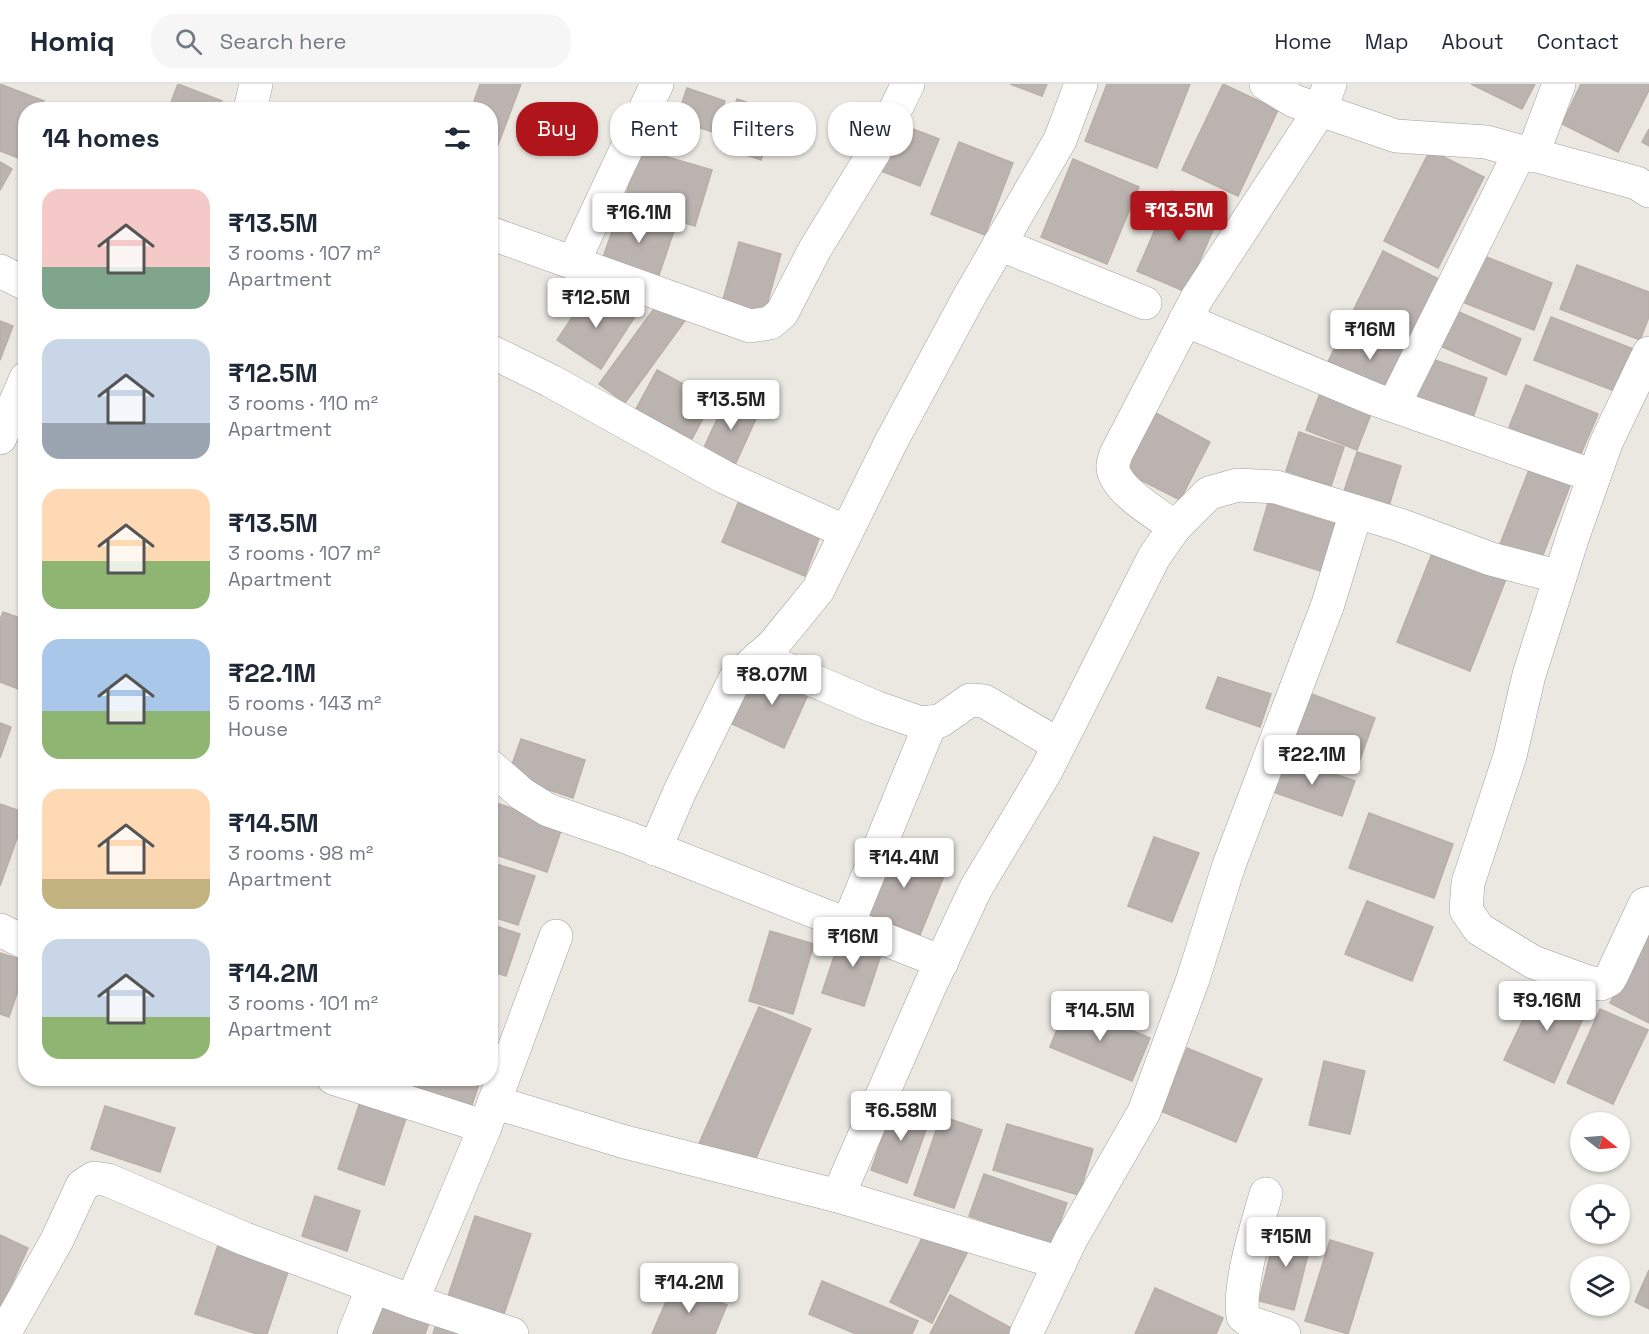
<!DOCTYPE html>
<html lang="en">
<head>
<meta charset="utf-8">
<style>
	:root { --surface:#fff; --page:#f6f6f7; --text:#1f2937; --muted:#747a83; --line:#e0e1e3; --accent:#b1151c }
	body { margin:0; font-family:"Space Grotesk",sans-serif; background:var(--page); color:var(--text); height:100vh; display:flex; flex-direction:column; font-size:22px; white-space:nowrap }
	* { box-sizing:border-box; margin:0 }
	p { font-size:20px; color:var(--muted) }
	.icon { flex:none; width:33px; height:33px; fill:none; stroke:currentColor; stroke-width:2; stroke-linecap:round; stroke-linejoin:round }
	.map { position:relative; flex:1; overflow:hidden }
	.drawer { position:absolute; left:18px; top:18px; width:480px; height:984px; display:flex; flex-direction:column; background:var(--surface); border-radius:24px; box-shadow:0 2px 4px #0004 }
	.drawer>* { flex:none }
	.hud { position:absolute; left:516px; top:18px; width:570px; height:54px; display:flex; gap:12px }
	.needle { width:39px; rotate:107deg }
	.fabs { position:absolute; left:1570px; top:1028px; display:grid; gap:12px }
	.fabs a { display:grid; place-items:center; width:60px; height:60px; border-radius:50%; background:var(--surface); box-shadow:0 2px 4px #0004; font-size:30px }
	.price { position:absolute; translate:-50% -51px; padding:0 14px; border-radius:6px; background:#fff; color:#222; font-size:20px; line-height:39px; filter:drop-shadow(0 2px 3px #0008) }
	.price::after { content:''; position:absolute; left:50%; top:36px; width:18px; height:14px; margin-left:-9px; background:inherit; clip-path:polygon(0 0,100% 0,50% 100%) }
	.price.active { background:var(--accent); color:#fff }
	ul { padding:0; list-style:none }
	li { display:flex; align-items:center; gap:18px; height:150px; padding:0 24px }
	li span { display:grid; place-items:center; flex:none; width:168px; height:120px; border-radius:18px; color:#555 }
	li>.icon { margin-inline-start:auto }
	span .icon { width:72px; height:72px; fill:#fffc; stroke-width:1 }
	li b { font-size:26px }
	h2 { display:flex; justify-content:space-between; align-items:center; height:72px; padding:0 24px; font-size:26px }
	.pill { padding:0 21px; border-radius:24px; background:var(--surface); box-shadow:0 2px 4px #0004; font-size:21px; line-height:54px }
	.pill.active { background:var(--accent); color:#fff }
	header { display:flex; align-items:center; gap:36px; box-sizing:border-box; height:84px; padding:0 30px; background:var(--surface); border-bottom:2px solid var(--line) }
	header strong { font-size:28px }
	nav { display:flex; gap:33px; margin-inline-start:auto; font-size:21px }
	.search { width:420px; height:54px; background:var(--page); display:flex; align-items:center; gap:15px; box-sizing:border-box; padding:0 21px; border-radius:24px; color:var(--muted); font-size:22px }
	.map>svg:first-child { display:block }
</style>
</head>
<body>
<header>
<strong>Homiq</strong>
<div class="search"><svg class="icon" aria-label="search" viewBox="0 0 24 24"><circle cx="10" cy="10" r="6"/><path d="M15 15l6 6"/></svg>Search here</div>
<nav><a>Home</a><a>Map</a><a>About</a><a>Contact</a></nav>
</header>
<div class="map">
<svg width="1649" height="1250" viewBox="0 0 1649 1250">
	<rect width="100%" height="100%" fill="#ebe8e2"/>
	<g fill="#bbb3af" stroke="#bbaea6" stroke-width="1.5">
		<polygon points="0,0 44,17 40,26 26,26 26,64 21,75 0,67"/>
		<polygon points="178,0 222,17 218,26 168,26"/>
		<polygon points="480,0 521,0 490,82 490,26 471,26"/>
		<polygon points="1010,0 1047,0 1042,12"/>
		<polygon points="1107,0 1190,0 1157,84 1085,57"/>
		<polygon points="1223,0 1278,26 1238,112 1182,86"/>
		<polygon points="1471,0 1535,0 1522,25"/>
		<polygon points="1581,0 1649,0 1649,6 1618,68 1562,40"/>
		<polygon points="687,4 725,17 713,48 676,36"/>
		<polygon points="737,15 777,28 761,76 721,62"/>
		<polygon points="895,38 939,55 920,102 876,85"/>
		<polygon points="1649,45 1649,62 1642,58"/>
		<polygon points="959,58 1013,79 985,151 931,130"/>
		<polygon points="640,65 712,86 695,142 623,121"/>
		<polygon points="1430,66 1484,93 1438,184 1384,157"/>
		<polygon points="1073,75 1139,103 1107,180 1041,153"/>
		<polygon points="0,78 12,85 0,106"/>
		<polygon points="1172,107 1221,128 1186,208 1137,187"/>
		<polygon points="620,125 675,144 658,194 602,176"/>
		<polygon points="739,158 781,170 764,231 722,219"/>
		<polygon points="1383,167 1443,197 1414,256 1354,225"/>
		<polygon points="1484,172 1552,199 1534,246 1465,219"/>
		<polygon points="1577,181 1649,208 1649,233 1640,256 1560,225"/>
		<polygon points="591,205 634,234 601,285 557,256"/>
		<polygon points="661,215 687,234 625,319 599,300"/>
		<polygon points="1452,225 1521,255 1506,291 1436,260"/>
		<polygon points="1551,233 1636,266 1620,309 1534,276"/>
		<polygon points="0,237 13,242 0,276"/>
		<polygon points="1348,237 1414,270 1391,317 1325,284"/>
		<polygon points="1426,273 1487,294 1472,336 1411,315"/>
		<polygon points="657,286 713,316 692,355 636,325"/>
		<polygon points="1324,299 1375,320 1357,366 1306,346"/>
		<polygon points="1526,301 1598,330 1580,372 1509,343"/>
		<polygon points="728,311 760,326 734,383 702,368"/>
		<polygon points="1150,326 1210,358 1180,416 1119,385"/>
		<polygon points="1299,348 1344,363 1331,402 1286,387"/>
		<polygon points="1357,368 1401,382 1389,422 1344,407"/>
		<polygon points="1534,373 1575,389 1541,476 1500,460"/>
		<polygon points="738,419 820,452 805,492 722,458"/>
		<polygon points="1268,419 1345,443 1330,490 1254,466"/>
		<polygon points="1435,462 1508,490 1470,587 1397,558"/>
		<polygon points="3,528 26,536 26,608 0,598 0,536"/>
		<polygon points="759,581 811,604 784,664 732,640"/>
		<polygon points="1218,593 1271,610 1260,643 1206,624"/>
		<polygon points="1301,606 1375,634 1356,687 1282,658"/>
		<polygon points="0,639 11,643 0,674"/>
		<polygon points="521,655 585,676 573,714 508,692"/>
		<polygon points="1282,672 1355,697 1342,732 1270,707"/>
		<polygon points="490,717 563,741 547,788 490,769"/>
		<polygon points="0,720 26,729 0,802"/>
		<polygon points="1369,729 1453,760 1434,814 1349,784"/>
		<polygon points="1154,753 1199,769 1172,838 1128,822"/>
		<polygon points="888,759 948,782 920,851 861,827"/>
		<polygon points="490,778 535,792 518,841 490,832"/>
		<polygon points="1367,817 1433,843 1412,897 1345,870"/>
		<polygon points="490,840 520,850 506,892 490,887"/>
		<polygon points="1649,840 1649,939 1610,919"/>
		<polygon points="843,845 885,859 864,922 822,909"/>
		<polygon points="770,847 814,860 793,930 749,917"/>
		<polygon points="0,869 26,877 26,883 9,933 0,930"/>
		<polygon points="1541,897 1590,919 1554,999 1504,976"/>
		<polygon points="1067,920 1150,954 1132,997 1050,963"/>
		<polygon points="759,923 811,945 751,1086 697,1064"/>
		<polygon points="1600,925 1648,946 1613,1020 1567,999"/>
		<polygon points="1187,964 1262,995 1236,1058 1161,1027"/>
		<polygon points="1324,977 1365,987 1350,1050 1309,1041"/>
		<polygon points="390,994 481,994 471,1024 389,997"/>
		<polygon points="362,1012 408,1028 384,1101 338,1085"/>
		<polygon points="895,1017 932,1029 907,1099 871,1086"/>
		<polygon points="105,1022 175,1044 160,1088 91,1065"/>
		<polygon points="941,1032 982,1046 954,1124 914,1111"/>
		<polygon points="1007,1040 1093,1065 1079,1111 993,1086"/>
		<polygon points="984,1090 1067,1119 1052,1161 969,1132"/>
		<polygon points="315,1112 360,1127 347,1167 302,1152"/>
		<polygon points="475,1132 531,1150 502,1236 446,1218"/>
		<polygon points="1277,1142 1313,1151 1294,1226 1259,1217"/>
		<polygon points="926,1146 968,1167 932,1239 890,1218"/>
		<polygon points="0,1151 28,1164 0,1226"/>
		<polygon points="220,1155 291,1179 267,1250 257,1250 195,1230"/>
		<polygon points="1330,1156 1373,1169 1348,1250 1305,1237"/>
		<polygon points="1649,1186 1649,1225 1635,1218"/>
		<polygon points="822,1197 918,1237 912,1250 856,1250 809,1230"/>
		<polygon points="674,1199 727,1221 715,1250 652,1250"/>
		<polygon points="1155,1204 1223,1234 1216,1250 1135,1250"/>
		<polygon points="950,1211 1015,1246 1013,1250 930,1250"/>
		<polygon points="377,1218 430,1236 425,1250 366,1250"/>
		<polygon points="437,1237 475,1250 433,1250"/>
	</g>
	<g fill="none" stroke-linecap="round" stroke-linejoin="round">
		<defs>
			<g id="street">
				<polyline points="1266,0 1294,17 1396,52 1486,58 1637,99 1649,107"/>
				<polyline points="250,26 256,0"/>
				<polyline points="1532,72 1559,0"/>
				<polyline points="490,149 750,242 770,239 782,229 815,165 873,70 908,0"/>
				<polyline points="999,160 1145,219"/>
				<polyline points="573,179 657,0"/>
				<polyline points="0,187 26,200"/>
				<polyline points="1185,236 1374,315 1594,392"/>
				<polyline points="490,267 551,297 724,393 846,448"/>
				<polyline points="1649,269 1606,359 1573,452 1529,591 1510,672 1468,799 1466,826 1479,845 1533,878 1588,898 1601,900 1609,896 1612,891 1645,820 1649,819"/>
				<polyline points="1394,321 1520,68"/>
				<polyline points="0,354 26,294"/>
				<path d="M1175,443C1157,430 1116,407 1113,384C1112,380 1115,374 1116,370L1197,214L1320,26L1330,0"/>
				<polyline points="759,573 875,623 921,639 940,637 970,616 984,617 1059,661"/>
				<polyline points="490,682 522,710 548,726 626,753 942,878"/>
				<polyline points="655,765 680,707 735,595 773,561 818,506 891,358 969,213 1060,56 1081,0"/>
				<polyline points="848,840 931,638"/>
				<polyline points="0,846 26,859"/>
				<polyline points="333,994 485,1043"/>
				<polyline points="494,1018 625,1058 838,1112 1060,1179"/>
				<path d="M1266,1110C1257,1142 1238,1200 1243,1232L1252,1239L1284,1250"/>
				<polyline points="838,1112 929,904 976,804 1046,687 1154,473 1175,443 1209,409 1238,401 1276,403 1400,441 1491,475 1560,493"/>
				<polyline points="412,1217 485,1043 556,852"/>
				<polyline points="4,1250 57,1156 82,1102 94,1094 108,1096 245,1155 412,1217 512,1250"/>
				<polyline points="354,1250 373,1203"/>
				<polyline points="1026,1250 1071,1155 1144,1028 1193,895 1229,781 1328,520 1356,428"/>
			</g>
		</defs>
		<use href="#street" stroke="#9f9f9f" stroke-width="34"/>
		<use href="#street" stroke="#fff" stroke-width="33"/>
	</g>
</svg>
<div class="fabs">
<a><svg class="needle" viewBox="-14 -14 28 28"><path d="M0-13l5 13h-10z" fill="#e53935"/><path d="M0 13l5-13h-10z" fill="#747a83"/></svg></a>
<a><svg class="icon" aria-label="locate" viewBox="0 0 24 24"><circle cx="12" cy="12" r="6"/><path d="M12 2v4M12 18v4M2 12h4M18 12h4"/></svg></a>
<a><svg class="icon" aria-label="layers" viewBox="0 0 24 24"><path d="M12 4l9 5-9 5-9-5zM3 14l9 5 9-5"/></svg></a>
</div>
<b class="price active" style="left:1179px;top:158px">₹13.5M</b>
<b class="price" style="left:639px;top:160px">₹16.1M</b>
<b class="price" style="left:596px;top:245px">₹12.5M</b>
<b class="price" style="left:1370px;top:277px">₹16M</b>
<b class="price" style="left:731px;top:347px">₹13.5M</b>
<b class="price" style="left:772px;top:622px">₹8.07M</b>
<b class="price" style="left:1312px;top:702px">₹22.1M</b>
<b class="price" style="left:904px;top:805px">₹14.4M</b>
<b class="price" style="left:853px;top:884px">₹16M</b>
<b class="price" style="left:1547px;top:948px">₹9.16M</b>
<b class="price" style="left:1100px;top:958px">₹14.5M</b>
<b class="price" style="left:901px;top:1058px">₹6.58M</b>
<b class="price" style="left:1286px;top:1184px">₹15M</b>
<b class="price" style="left:689px;top:1230px">₹14.2M</b>
<div class="hud">
<a class="pill active">Buy</a>
<a class="pill">Rent</a>
<a class="pill">Filters</a>
<a class="pill">New</a>
</div>
<section class="drawer">
<h2>14 homes<svg class="icon" aria-label="filters" viewBox="0 0 24 24"><path d="M4 7h16M4 17h16"/><circle cx="9" cy="7" r="2"/><circle cx="15" cy="17" r="2"/></svg></h2>
<ul>
<li><span style="background:linear-gradient(#f6c9c9 65%,#7fa58c 0)"><svg class="icon" aria-label="home" viewBox="0 0 24 24"><path d="M3 11l9-7 9 7M6 9v11h12V9"/></svg></span><div><b>₹13.5M</b><p>3 rooms · 107 m²</p><p>Apartment</p></div></li>
<li><span style="background:linear-gradient(#c9d6e8 70%,#9aa5b1 0)"><svg class="icon" aria-label="home" viewBox="0 0 24 24"><path d="M3 11l9-7 9 7M6 9v11h12V9"/></svg></span><div><b>₹12.5M</b><p>3 rooms · 110 m²</p><p>Apartment</p></div></li>
<li><span style="background:linear-gradient(#ffd9b3 60%,#8fb573 0)"><svg class="icon" aria-label="home" viewBox="0 0 24 24"><path d="M3 11l9-7 9 7M6 9v11h12V9"/></svg></span><div><b>₹13.5M</b><p>3 rooms · 107 m²</p><p>Apartment</p></div></li>
<li><span style="background:linear-gradient(#a9c7e8 60%,#8fb573 0)"><svg class="icon" aria-label="home" viewBox="0 0 24 24"><path d="M3 11l9-7 9 7M6 9v11h12V9"/></svg></span><div><b>₹22.1M</b><p>5 rooms · 143 m²</p><p>House</p></div></li>
<li><span style="background:linear-gradient(#ffd9b3 75%,#c2b280 0)"><svg class="icon" aria-label="home" viewBox="0 0 24 24"><path d="M3 11l9-7 9 7M6 9v11h12V9"/></svg></span><div><b>₹14.5M</b><p>3 rooms · 98 m²</p><p>Apartment</p></div></li>
<li><span style="background:linear-gradient(#c9d6e8 65%,#8fb573 0)"><svg class="icon" aria-label="home" viewBox="0 0 24 24"><path d="M3 11l9-7 9 7M6 9v11h12V9"/></svg></span><div><b>₹14.2M</b><p>3 rooms · 101 m²</p><p>Apartment</p></div></li>
</ul>
</section>
</div>
</body>
</html>
